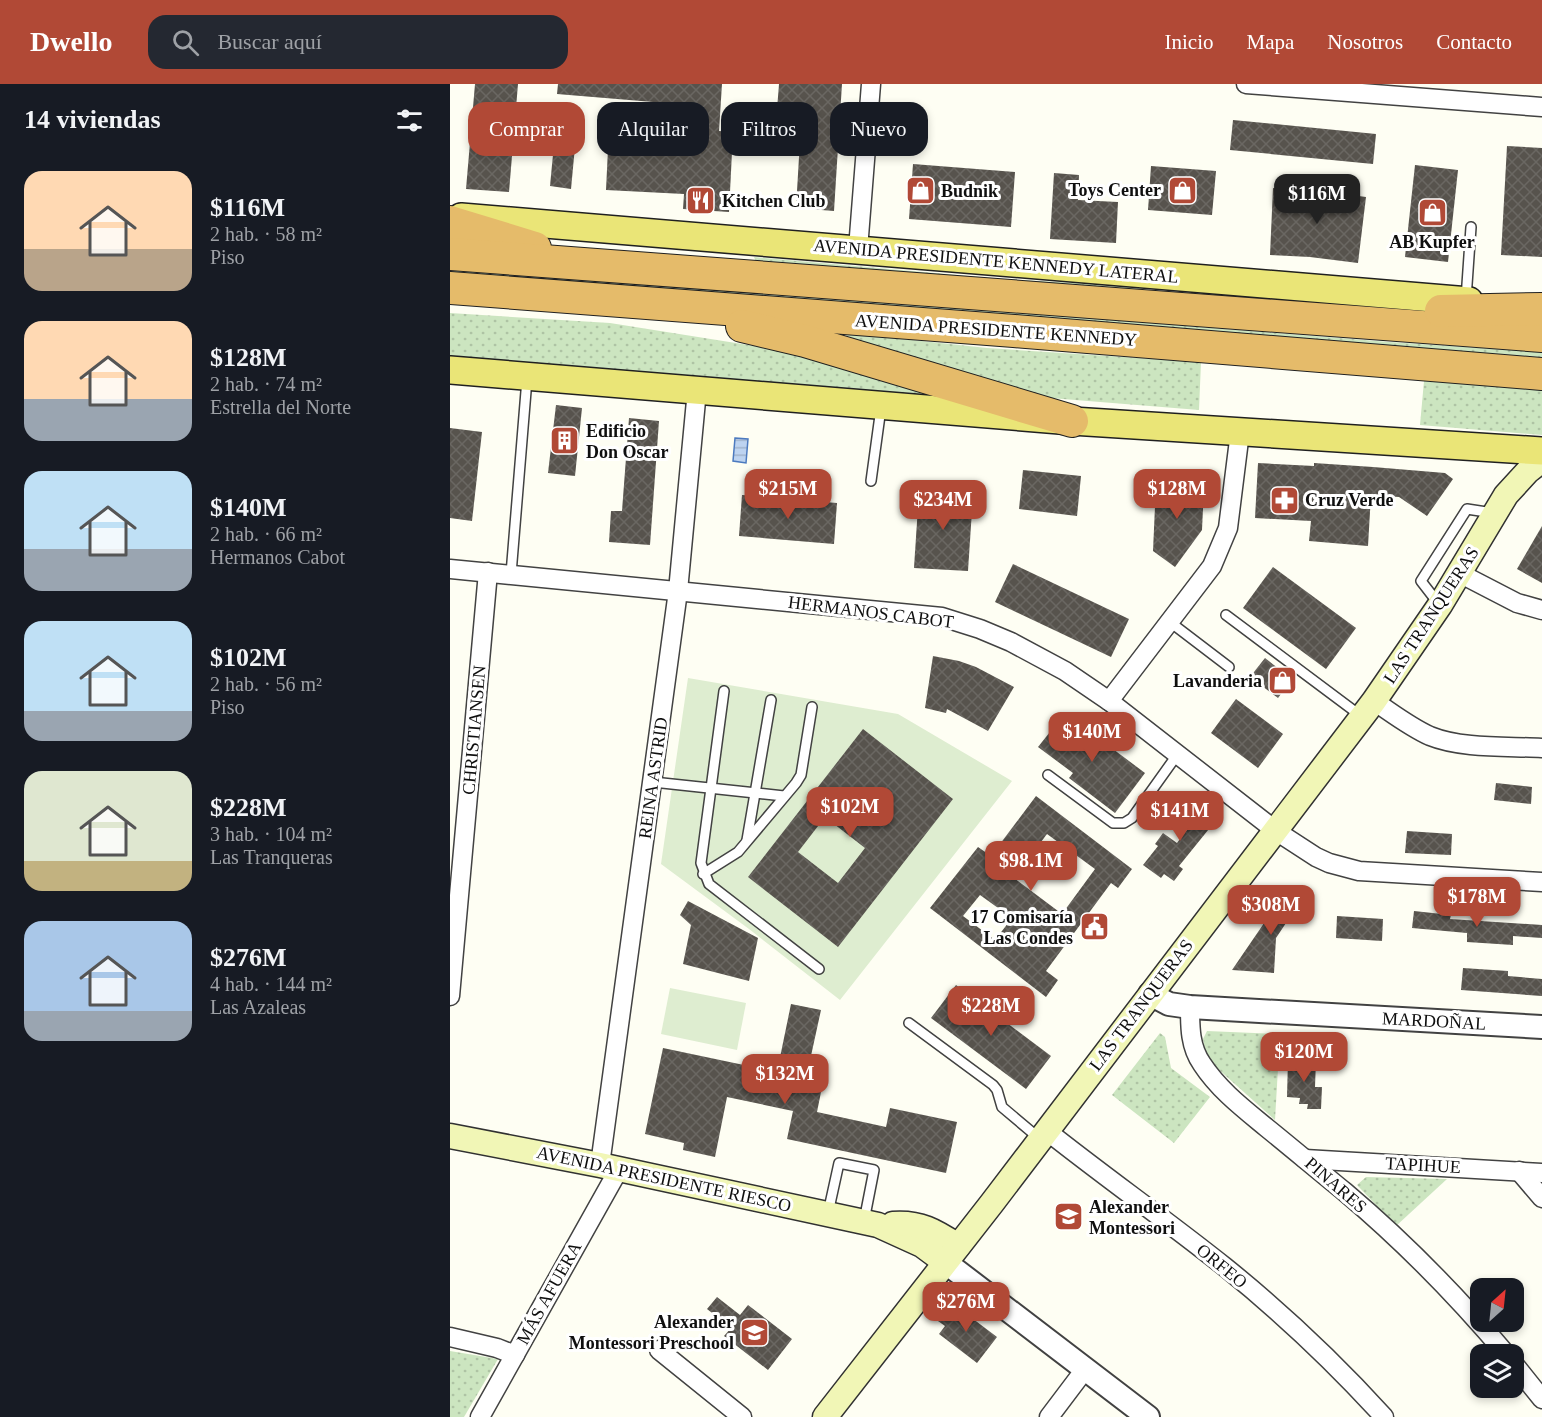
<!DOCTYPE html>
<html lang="es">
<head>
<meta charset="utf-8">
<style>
	:root { --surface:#171b24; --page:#242831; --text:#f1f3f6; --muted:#9ea1a6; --accent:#b14936 }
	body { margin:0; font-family:"Times New Roman",serif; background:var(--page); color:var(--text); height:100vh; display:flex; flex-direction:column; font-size:22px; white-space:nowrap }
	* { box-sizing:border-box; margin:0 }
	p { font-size:20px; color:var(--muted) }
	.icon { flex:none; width:33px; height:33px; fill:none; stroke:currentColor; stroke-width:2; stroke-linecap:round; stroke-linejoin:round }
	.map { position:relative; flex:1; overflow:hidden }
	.drawer { display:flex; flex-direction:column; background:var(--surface); width:450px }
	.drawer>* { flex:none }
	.hud { position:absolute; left:18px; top:18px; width:570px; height:54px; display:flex; gap:12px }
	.needle { width:39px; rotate:27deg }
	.tools { position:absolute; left:1020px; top:1194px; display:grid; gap:12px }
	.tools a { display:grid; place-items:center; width:54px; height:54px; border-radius:12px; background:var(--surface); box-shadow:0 3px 9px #0003; font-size:30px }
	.price { position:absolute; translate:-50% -51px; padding:0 14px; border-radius:12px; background:var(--accent); color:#fff; font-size:20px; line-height:39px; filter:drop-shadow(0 2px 3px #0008) }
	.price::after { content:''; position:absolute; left:50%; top:36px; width:18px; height:14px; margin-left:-9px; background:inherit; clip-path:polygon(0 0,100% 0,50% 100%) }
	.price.current { background:#222; color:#fff }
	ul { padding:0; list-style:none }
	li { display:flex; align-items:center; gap:18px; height:150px; padding:0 24px }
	li span { display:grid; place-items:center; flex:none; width:168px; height:120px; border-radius:18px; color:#555 }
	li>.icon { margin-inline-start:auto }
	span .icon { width:72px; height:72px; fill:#fffc; stroke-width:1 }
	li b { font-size:26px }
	h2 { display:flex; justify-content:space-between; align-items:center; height:72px; padding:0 24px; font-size:26px }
	.pill { padding:0 21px; border-radius:18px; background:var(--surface); box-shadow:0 3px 9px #0003; font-size:21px; line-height:54px }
	.pill.current { background:var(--accent); color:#fff }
	header { display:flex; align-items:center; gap:36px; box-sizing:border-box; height:84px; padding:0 30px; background:var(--accent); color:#fff }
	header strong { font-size:28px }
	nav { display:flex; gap:33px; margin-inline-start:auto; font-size:21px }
	.search { width:420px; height:54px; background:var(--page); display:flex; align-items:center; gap:15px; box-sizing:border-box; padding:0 21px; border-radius:18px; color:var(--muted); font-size:22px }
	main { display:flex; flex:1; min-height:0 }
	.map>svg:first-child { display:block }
</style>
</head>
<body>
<header>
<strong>Dwello</strong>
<div class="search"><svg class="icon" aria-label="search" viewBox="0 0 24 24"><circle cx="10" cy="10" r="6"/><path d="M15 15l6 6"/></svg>Buscar aquí</div>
<nav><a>Inicio</a><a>Mapa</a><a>Nosotros</a><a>Contacto</a></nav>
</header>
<main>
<section class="drawer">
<h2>14 viviendas<svg class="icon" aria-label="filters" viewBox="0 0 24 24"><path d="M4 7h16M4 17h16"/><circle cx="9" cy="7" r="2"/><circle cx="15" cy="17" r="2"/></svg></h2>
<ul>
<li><span style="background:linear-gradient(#ffd9b3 65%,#b9a48a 0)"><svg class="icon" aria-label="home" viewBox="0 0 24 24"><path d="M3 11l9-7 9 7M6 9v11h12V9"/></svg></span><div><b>$116M</b><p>2 hab. · 58 m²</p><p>Piso</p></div></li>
<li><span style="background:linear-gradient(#ffd9b3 65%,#9aa5b1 0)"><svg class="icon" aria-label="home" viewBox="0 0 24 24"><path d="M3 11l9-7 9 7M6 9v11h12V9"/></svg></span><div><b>$128M</b><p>2 hab. · 74 m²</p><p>Estrella del Norte</p></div></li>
<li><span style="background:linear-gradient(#bfe0f5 65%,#9aa5b1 0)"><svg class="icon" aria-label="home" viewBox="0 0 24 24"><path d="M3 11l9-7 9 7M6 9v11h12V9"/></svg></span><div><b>$140M</b><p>2 hab. · 66 m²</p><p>Hermanos Cabot</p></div></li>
<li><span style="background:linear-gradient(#bfe0f5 75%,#9aa5b1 0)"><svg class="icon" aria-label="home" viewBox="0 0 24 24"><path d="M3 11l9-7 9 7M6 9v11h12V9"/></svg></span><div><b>$102M</b><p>2 hab. · 56 m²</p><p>Piso</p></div></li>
<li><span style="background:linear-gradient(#dfe7d0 75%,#c2b280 0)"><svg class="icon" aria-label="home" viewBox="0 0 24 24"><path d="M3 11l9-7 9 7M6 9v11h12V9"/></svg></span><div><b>$228M</b><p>3 hab. · 104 m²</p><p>Las Tranqueras</p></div></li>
<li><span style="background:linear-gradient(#a9c7e8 75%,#9aa5b1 0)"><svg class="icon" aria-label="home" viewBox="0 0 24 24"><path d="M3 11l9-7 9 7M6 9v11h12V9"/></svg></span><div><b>$276M</b><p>4 hab. · 144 m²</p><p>Las Azaleas</p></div></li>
</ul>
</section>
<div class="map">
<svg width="1092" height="1333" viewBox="0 0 1092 1333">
	<defs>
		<pattern id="grass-dots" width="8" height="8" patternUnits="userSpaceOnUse" patternTransform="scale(1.5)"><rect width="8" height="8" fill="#cce5c0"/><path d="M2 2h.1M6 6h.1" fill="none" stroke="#aec3a4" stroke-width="1.8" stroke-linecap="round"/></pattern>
		<pattern id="water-rules" width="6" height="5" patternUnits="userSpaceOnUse" patternTransform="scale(1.5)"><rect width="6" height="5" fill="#bdd3f0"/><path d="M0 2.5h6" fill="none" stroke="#a1b4cd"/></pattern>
		<pattern id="building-cross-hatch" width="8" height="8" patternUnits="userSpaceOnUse" patternTransform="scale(1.5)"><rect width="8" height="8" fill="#57534d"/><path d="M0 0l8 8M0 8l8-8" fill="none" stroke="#6a6762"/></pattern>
	</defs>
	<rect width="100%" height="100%" fill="#fefef3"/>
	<g fill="url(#grass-dots)">
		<polygon points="304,173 553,195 663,201 743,203 771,207 594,202 306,178"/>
		<polygon points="0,183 939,258 1092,268 1092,277 0,191"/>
		<polygon points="0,229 160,239 330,266 504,314 0,276"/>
		<polygon points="388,248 537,264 751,278 749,326 576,312 492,291"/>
		<polygon points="974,297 1092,306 1092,351 970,341"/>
		<polygon points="757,947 830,950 825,1036 757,975 753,955"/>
		<polygon points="710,949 715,953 721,984 760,1013 724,1059 662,1011"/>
		<polygon points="916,1093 997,1095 946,1142 907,1101"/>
		<polygon points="0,1267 48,1275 14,1333 0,1333"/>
	</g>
	<g fill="#deedd0">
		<polygon points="238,594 448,630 562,697 390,916 299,845 211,780"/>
		<polygon points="220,904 296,919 287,966 211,950"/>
	</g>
	<polygon fill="url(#water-rules)" stroke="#4c7abf" stroke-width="1.5" points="285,354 298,355 296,379 283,377"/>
	<g fill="url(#building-cross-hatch)" fill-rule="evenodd">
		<polygon points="25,0 68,0 59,108 16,105"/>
		<polygon points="108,0 272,0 269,47 283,48 279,128 233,125 234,110 156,106 159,44 237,48 239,21 107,10"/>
		<polygon points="329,0 392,0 384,127 346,124 351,39 326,38"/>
		<polygon points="783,36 926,50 923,80 780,66"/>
		<polygon points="106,39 127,41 121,105 100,102"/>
		<polygon points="1057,62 1092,64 1092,173 1051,171"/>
		<polygon points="463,80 565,88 561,143 459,135"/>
		<polygon points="965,81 1008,86 998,178 955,173"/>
		<polygon points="701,82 766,87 762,131 698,126"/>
		<polygon points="604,89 629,91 628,116 668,118 666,159 600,155"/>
		<polygon points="823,104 864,106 916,113 908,179 860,173 820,171"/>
		<polygon points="106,321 132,324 125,392 98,389"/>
		<polygon points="179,334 209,337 200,461 159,458 161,427 172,427"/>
		<polygon points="0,344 32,348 22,437 0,434"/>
		<polygon points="808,379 864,382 864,379 923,383 995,389 1003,395 977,432 949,413 921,411 918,462 859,457 861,437 805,434"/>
		<polygon points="573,386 631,392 627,432 569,425"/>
		<polygon points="706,400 754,403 752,446 725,483 703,467"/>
		<polygon points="469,407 523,411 518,487 464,484"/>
		<polygon points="292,411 387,419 384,460 289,452"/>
		<polygon points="1092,442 1092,499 1067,485"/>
		<polygon points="563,480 679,535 661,573 545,518"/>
		<polygon points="823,483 906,544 876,585 793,524"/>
		<polygon points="483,572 509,577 526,583 564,603 538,647 497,625 496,629 475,624"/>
		<polygon points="815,574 842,595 828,614 800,593"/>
		<polygon points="786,615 833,650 808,684 761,649"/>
		<polygon points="615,629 695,689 665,729 619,694 623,689 588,663"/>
		<path d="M413,645L503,715L388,863L298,793ZM375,733L415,764L388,799L348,768Z"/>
		<polygon points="1046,699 1082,703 1081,720 1044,716"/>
		<path d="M586,712L682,785L668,804L661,799L596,887L608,896L596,913L480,824L528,763L541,772ZM597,750L645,785L612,830L564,794ZM530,811L562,834L545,856L513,832Z"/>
		<polygon points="735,712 767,735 729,782 733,785 724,797 714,790 711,794 693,781 708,762 705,760 713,749 727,759 743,738 725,725"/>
		<polygon points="957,747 1002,750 1001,771 955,769"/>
		<polygon points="834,810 854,814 851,839 836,839 826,854 824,889 782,886"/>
		<polygon points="238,817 308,854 299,897 233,880 241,841 230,831"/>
		<polygon points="964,827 1001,831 1000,835 1092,841 1092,854 1063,852 1063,861 1017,858 1017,849 962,844"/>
		<polygon points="887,832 933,835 932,857 886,854"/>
		<polygon points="1013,884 1058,887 1058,892 1092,895 1092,912 1011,906"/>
		<polygon points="506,901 601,972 576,1005 481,934"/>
		<polygon points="341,920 371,926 359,981 371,1008 367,1028 436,1043 440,1024 507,1038 496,1089 337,1055 343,1027 277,1013 265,1073 233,1066 234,1059 195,1050 213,964 327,988"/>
		<polygon points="838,975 866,976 865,1003 872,1003 871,1025 857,1025 858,1020 849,1020 850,1014 837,1013"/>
		<polygon points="267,1213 290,1231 298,1221 342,1255 318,1286 274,1252 281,1244 257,1225"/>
		<polygon points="502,1219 547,1253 527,1279 489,1250 495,1242 488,1237"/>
	</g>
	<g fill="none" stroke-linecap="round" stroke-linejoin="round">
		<defs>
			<g id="service">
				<polyline points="1016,215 1021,143"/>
				<polyline points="421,397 431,324"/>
				<polyline points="61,490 77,295"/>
				<polyline points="988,519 971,497 1017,425 1043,429"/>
				<polyline points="776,531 911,632"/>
				<polyline points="720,538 779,583"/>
				<polyline points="274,607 251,779 259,800 369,885"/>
				<polyline points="598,691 663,739 674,739 682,734 727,671"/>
				<polyline points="203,698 334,712"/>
				<polyline points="297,756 321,616"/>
				<polyline points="253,790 288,768 346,699 351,691 362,623"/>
				<polyline points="459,939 543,1001 547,1006 552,1023 590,1055"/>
				<polyline points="378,1129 389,1079 424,1086 414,1137"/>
			</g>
			<g id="minor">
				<polyline points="796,0 1092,23"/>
				<polyline points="408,165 421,0"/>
				<polyline points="0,485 492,533 530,545 561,558 615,587 659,617 826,747 866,773 879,779 909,787 1092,798"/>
				<polyline points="1009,489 1067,519 1092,526"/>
				<polyline points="659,617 762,482 778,444 790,348"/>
				<path d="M924,617C942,629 960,643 980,652C1012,665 1057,662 1092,664"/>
				<polyline points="0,912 38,488"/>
				<path d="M740,923C740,943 740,963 752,980C769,1006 794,1025 817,1044C843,1065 869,1087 895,1108C953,1157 1007,1212 1056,1270"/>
				<path d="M597,1047C655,1093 716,1136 775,1183C832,1229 885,1279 934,1333"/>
				<polyline points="855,1075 1092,1089"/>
				<polyline points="150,1081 228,507 247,306"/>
				<polyline points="1069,1087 1092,1114"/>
				<polyline points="0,1253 47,1264 65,1271"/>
				<polyline points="209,1266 292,1333"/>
				<polyline points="1064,1280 1092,1315"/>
				<polyline points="30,1333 169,1085"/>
				<polyline points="599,1333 636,1284"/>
			</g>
			<g id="tertiary">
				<polyline points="700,910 719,920 740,923 1092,943"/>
				<polyline points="495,1178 698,1333"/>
			</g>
			<g id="secondary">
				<polyline points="0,1052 150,1081 428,1141 472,1161 495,1178"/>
				<path d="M443,1140C470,1138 485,1147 508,1162"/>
				<polyline points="375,1333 542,1119 924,617 990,521 1056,411 1078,387 1092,376"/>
			</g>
			<g id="primary">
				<polyline points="11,133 1019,217"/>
				<polyline points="0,286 622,337 1092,367"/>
			</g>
			<g id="motorway">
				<polyline points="0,138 85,164"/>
				<polyline points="0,170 1092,252"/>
				<polyline points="0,204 564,247 1092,290"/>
				<polyline points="991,227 1092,225"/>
				<polyline points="292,242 355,257 622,337"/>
			</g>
		</defs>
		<use href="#service" stroke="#424242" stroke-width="12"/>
		<use href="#minor" stroke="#424242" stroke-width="21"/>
		<use href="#tertiary" stroke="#424242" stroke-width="26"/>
		<use href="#secondary" stroke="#313131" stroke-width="27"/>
		<use href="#primary" stroke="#202020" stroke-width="30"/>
		<use href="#motorway" stroke="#202020" stroke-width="34"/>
		<use href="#service" stroke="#fff" stroke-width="9"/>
		<use href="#minor" stroke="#fff" stroke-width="18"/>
		<use href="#tertiary" stroke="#fff" stroke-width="22"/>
		<use href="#secondary" stroke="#f1f6b6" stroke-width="24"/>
		<use href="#primary" stroke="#eae577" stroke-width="27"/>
		<use href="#motorway" stroke="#e5bb6a" stroke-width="32"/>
	</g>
	<defs>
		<symbol id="shop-square" viewBox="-11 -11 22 22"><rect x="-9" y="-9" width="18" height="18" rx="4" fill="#b14936" stroke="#fff"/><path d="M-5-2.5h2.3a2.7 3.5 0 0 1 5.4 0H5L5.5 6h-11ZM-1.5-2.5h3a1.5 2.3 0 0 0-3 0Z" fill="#fff"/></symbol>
		<symbol id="restaurant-square" viewBox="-11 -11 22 22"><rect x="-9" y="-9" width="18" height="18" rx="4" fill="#b14936" stroke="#fff"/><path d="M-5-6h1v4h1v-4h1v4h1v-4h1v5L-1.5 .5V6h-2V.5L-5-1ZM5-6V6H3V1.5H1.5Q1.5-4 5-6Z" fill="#fff"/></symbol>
		<symbol id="building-square" viewBox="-11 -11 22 22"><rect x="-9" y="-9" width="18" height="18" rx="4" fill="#b14936" stroke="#fff"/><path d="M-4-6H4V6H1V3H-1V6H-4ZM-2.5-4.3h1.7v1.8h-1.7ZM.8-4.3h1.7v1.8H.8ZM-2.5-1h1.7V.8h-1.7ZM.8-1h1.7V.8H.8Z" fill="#fff"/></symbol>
		<symbol id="pharmacy-square" viewBox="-11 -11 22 22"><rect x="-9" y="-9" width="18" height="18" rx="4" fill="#b14936" stroke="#fff"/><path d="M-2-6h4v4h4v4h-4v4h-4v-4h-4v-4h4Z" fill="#fff"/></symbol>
		<symbol id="civic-square" viewBox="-11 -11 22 22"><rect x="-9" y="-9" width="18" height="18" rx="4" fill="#b14936" stroke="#fff"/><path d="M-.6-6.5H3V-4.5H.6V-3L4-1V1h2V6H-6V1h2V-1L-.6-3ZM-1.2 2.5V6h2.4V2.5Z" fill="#fff"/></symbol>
		<symbol id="school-square" viewBox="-11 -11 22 22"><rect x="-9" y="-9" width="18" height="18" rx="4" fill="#b14936" stroke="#fff"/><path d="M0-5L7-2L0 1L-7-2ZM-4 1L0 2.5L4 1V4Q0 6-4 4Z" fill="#fff"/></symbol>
	</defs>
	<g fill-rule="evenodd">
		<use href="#shop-square" x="716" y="90" width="33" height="33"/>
		<use href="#shop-square" x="454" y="90" width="33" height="33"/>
		<use href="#restaurant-square" x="234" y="100" width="33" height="33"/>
		<use href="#shop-square" x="966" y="112" width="33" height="33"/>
		<use href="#building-square" x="98" y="340" width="33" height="33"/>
		<use href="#pharmacy-square" x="818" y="400" width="33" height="33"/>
		<use href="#shop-square" x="816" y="580" width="33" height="33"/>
		<use href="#civic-square" x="628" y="826" width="33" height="33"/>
		<use href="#school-square" x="602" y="1116" width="33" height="33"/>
		<use href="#school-square" x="288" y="1232" width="33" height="33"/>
	</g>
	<g text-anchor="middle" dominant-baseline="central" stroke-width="6" stroke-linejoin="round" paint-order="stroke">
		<g font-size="18" font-weight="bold" fill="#0f0f0f" stroke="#fff" text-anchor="start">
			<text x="711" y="106" text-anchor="end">Toys Center</text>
			<text x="491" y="107">Budnik</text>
			<text x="272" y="117">Kitchen Club</text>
			<text x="982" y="158" text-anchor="middle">AB Kupfer</text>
			<text x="136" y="347">Edificio<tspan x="136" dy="21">Don Oscar</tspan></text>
			<text x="855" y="416">Cruz Verde</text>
			<text x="812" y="597" text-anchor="end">Lavanderia</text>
			<text x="623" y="833" text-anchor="end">17 Comisaría<tspan x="623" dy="21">Las Condes</tspan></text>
			<text x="639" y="1123">Alexander<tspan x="639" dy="21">Montessori</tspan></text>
			<text x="284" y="1238" text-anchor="end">Alexander<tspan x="284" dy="21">Montessori Preschool</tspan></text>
		</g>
		<g font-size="18" fill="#0f0f0f" stroke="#fff">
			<text transform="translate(546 177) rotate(5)">AVENIDA PRESIDENTE KENNEDY LATERAL</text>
			<text transform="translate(546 246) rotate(4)">AVENIDA PRESIDENTE KENNEDY</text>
			<text transform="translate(421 528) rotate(7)">HERMANOS CABOT</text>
			<text transform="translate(981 531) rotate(-57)">LAS TRANQUERAS</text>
			<text transform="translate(24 646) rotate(-85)">CHRISTIANSEN</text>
			<text transform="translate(203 694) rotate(-82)">REINA ASTRID</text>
			<text transform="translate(691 921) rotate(-53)">LAS TRANQUERAS</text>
			<text transform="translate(984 937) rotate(3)">MARDOÑAL</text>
			<text transform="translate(973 1081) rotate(3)">TAPIHUE</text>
			<text transform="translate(214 1095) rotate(12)">AVENIDA PRESIDENTE RIESCO</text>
			<text transform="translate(886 1101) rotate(41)">PINARES</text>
			<text transform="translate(772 1182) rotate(39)">ORFEO</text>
			<text transform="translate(99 1209) rotate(-61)">MÁS AFUERA</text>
		</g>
	</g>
</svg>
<div class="tools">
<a><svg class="needle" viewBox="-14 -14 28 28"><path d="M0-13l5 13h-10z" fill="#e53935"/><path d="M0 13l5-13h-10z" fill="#9ea1a6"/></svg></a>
<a><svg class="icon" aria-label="layers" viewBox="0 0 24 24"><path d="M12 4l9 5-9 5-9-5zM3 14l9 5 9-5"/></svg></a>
</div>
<b class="price current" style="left:867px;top:141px">$116M</b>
<b class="price" style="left:338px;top:436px">$215M</b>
<b class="price" style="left:727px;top:436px">$128M</b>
<b class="price" style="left:493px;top:447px">$234M</b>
<b class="price" style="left:642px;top:679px">$140M</b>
<b class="price" style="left:400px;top:754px">$102M</b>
<b class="price" style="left:730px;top:758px">$141M</b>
<b class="price" style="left:581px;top:808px">$98.1M</b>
<b class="price" style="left:1027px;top:844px">$178M</b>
<b class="price" style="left:821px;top:852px">$308M</b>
<b class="price" style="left:541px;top:953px">$228M</b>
<b class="price" style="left:854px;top:999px">$120M</b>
<b class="price" style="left:335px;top:1021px">$132M</b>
<b class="price" style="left:516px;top:1249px">$276M</b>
<div class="hud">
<a class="pill current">Comprar</a>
<a class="pill">Alquilar</a>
<a class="pill">Filtros</a>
<a class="pill">Nuevo</a>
</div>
</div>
</main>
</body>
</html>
